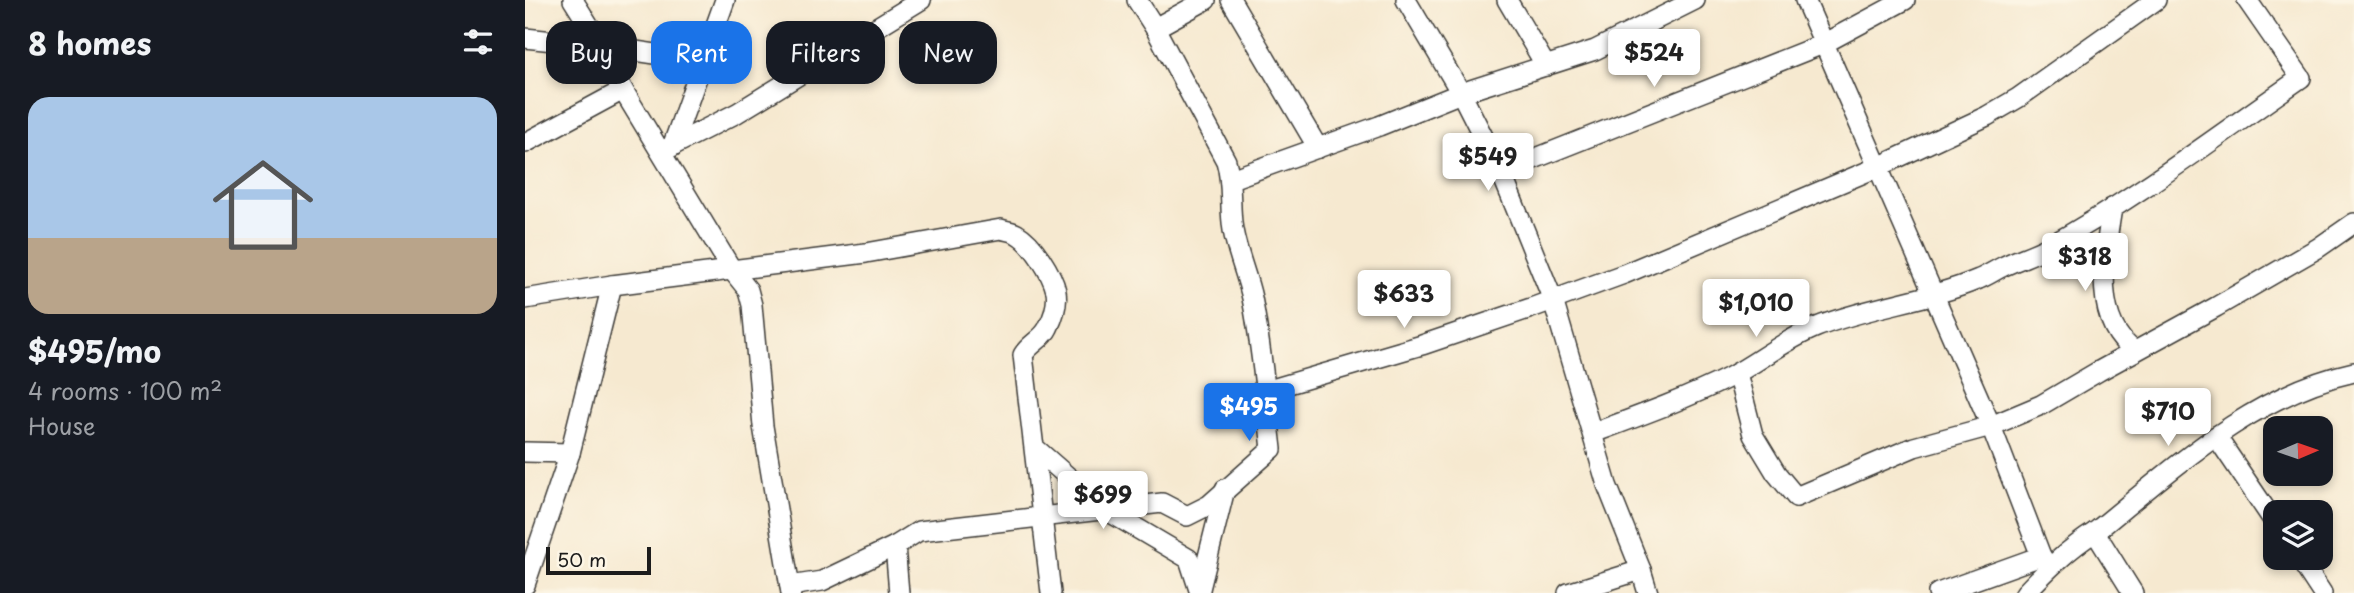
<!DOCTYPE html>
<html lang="en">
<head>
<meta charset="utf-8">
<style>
	:root { --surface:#171b24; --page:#20242c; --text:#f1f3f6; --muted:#9ea1a6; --line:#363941; --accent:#1a73e8 }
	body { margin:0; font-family:"Playpen Sans",sans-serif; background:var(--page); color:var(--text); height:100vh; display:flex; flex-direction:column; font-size:26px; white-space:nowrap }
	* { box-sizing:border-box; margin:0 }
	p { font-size:23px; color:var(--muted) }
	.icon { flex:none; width:38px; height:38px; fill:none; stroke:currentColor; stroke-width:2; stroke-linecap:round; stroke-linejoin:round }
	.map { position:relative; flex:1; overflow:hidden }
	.side { display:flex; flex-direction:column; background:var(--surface); width:525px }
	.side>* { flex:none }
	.top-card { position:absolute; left:21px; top:21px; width:665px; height:63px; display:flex; gap:14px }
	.needle { width:46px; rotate:88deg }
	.fabs { position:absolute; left:1738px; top:416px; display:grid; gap:14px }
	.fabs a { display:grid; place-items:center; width:70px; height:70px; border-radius:14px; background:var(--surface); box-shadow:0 4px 10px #0003; font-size:35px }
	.scale { position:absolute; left:21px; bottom:18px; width:105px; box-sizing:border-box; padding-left:7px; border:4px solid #1c1c1c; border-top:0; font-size:19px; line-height:24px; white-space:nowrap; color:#1c1c1c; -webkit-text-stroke:5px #fcf5e5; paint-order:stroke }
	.price { position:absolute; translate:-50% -60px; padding:0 16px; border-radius:7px; background:#fff; color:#222; font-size:23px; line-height:46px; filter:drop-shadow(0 2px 4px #0008) }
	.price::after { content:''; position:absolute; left:50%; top:42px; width:21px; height:16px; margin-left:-10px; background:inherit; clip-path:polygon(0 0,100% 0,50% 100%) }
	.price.on { background:var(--accent); color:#fff }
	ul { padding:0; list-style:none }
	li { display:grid; align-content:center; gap:14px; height:371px; padding:0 28px }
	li+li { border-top:2px solid var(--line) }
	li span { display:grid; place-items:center; height:217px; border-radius:21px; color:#555 }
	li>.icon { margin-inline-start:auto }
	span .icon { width:126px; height:126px; fill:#fffc; stroke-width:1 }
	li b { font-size:30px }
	h2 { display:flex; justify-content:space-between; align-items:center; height:84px; padding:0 28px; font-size:30px }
	.chip { padding:0 24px; border-radius:21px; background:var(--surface); box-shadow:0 4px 10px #0003; font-size:24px; line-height:63px }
	.chip.on { background:var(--accent); color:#fff }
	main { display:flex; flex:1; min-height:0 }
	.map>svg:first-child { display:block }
</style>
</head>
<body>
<main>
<section class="side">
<h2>8 homes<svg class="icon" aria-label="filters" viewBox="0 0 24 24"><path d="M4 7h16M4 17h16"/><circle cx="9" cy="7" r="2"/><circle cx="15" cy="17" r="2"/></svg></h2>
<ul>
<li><span style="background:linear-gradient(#a9c7e8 65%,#b9a48a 0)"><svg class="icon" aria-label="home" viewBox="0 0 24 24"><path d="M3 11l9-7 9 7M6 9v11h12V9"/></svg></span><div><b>$495/mo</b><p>4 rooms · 100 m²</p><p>House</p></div></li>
</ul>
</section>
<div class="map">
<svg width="1829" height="593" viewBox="0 0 1829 593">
	<rect width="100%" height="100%" fill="#fcf5e5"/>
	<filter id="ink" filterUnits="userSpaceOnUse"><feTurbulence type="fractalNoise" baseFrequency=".0143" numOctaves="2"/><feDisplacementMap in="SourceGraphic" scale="14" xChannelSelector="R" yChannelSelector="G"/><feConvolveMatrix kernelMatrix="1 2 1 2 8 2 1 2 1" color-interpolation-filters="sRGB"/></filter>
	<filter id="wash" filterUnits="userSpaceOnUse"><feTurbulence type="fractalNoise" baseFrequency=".00686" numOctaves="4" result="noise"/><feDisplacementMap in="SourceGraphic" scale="28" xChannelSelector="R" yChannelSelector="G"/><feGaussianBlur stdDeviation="1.57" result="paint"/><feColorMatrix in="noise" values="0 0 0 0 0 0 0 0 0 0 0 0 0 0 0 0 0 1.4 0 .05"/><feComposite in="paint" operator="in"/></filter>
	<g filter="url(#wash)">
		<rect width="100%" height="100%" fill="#f6e9d0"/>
	</g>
	<g filter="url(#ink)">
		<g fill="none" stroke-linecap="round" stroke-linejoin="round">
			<defs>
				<g id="minor">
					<polyline points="48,0 77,46 98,90 207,270 223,290 227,305 238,426 266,593"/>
					<polyline points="706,0 793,148"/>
					<polyline points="881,0 936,93 976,172 1028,300 1082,485 1116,570 1123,593"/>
					<polyline points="982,0 1021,66"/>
					<polyline points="1280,0 1466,426 1516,556 1524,567"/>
					<polyline points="630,28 681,0"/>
					<polyline points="0,38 77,46 177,61"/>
					<polyline points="0,143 98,90"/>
					<polyline points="147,147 200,0"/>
					<polyline points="137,151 212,113 396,0"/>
					<polyline points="976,172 1298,44 1380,0"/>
					<polyline points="706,179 854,126 936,93 1070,50 1170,0"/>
					<path d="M1587,208C1580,252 1566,322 1610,351"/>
					<path d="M0,299L87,285L341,253L476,229C481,231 488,231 492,234C508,243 527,274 531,291C533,303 528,318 523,328C518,339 504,344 498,355L526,593"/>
					<polyline points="1212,373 1228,435 1251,473 1271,497 1389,447 1466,426 1516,405 1574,371 1691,307 1793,248 1829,223"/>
					<polyline points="740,391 897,345 1006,308 1099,274 1353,167 1462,116 1493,98 1631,0"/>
					<path d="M1068,433C1114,416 1161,399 1205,377C1235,361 1261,339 1292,327C1344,306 1402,301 1454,279C1462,276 1469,271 1477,267C1491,260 1507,255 1521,248C1610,199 1692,136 1776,78L1722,0"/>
					<polyline points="1691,436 1750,523"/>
					<polyline points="510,448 581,510 664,559 675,593"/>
					<polyline points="0,452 45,453"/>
					<polyline points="1570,532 1608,593"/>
					<polyline points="1774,558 1797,593"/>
					<polyline points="0,585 45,453 87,285"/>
					<polyline points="265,586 297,581 370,546"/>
					<polyline points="675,589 700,489"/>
					<path d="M374,593L370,546L394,531L637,503L662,516L684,505L747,449C741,399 737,348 727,298C722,275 712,253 708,230C704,207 708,184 701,161L630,28L612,0"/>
					<polyline points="1043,593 1116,570"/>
					<polyline points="1413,593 1516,556"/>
					<path d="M1500,593C1522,570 1543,549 1570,532C1649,468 1728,394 1829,372"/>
				</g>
			</defs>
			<use href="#minor" stroke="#3d3b37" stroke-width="22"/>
			<use href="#minor" stroke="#fff" stroke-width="19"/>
		</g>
	</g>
</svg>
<div class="fabs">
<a><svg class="needle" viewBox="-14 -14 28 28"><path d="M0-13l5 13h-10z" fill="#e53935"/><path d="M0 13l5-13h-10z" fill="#9ea1a6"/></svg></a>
<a><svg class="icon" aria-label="layers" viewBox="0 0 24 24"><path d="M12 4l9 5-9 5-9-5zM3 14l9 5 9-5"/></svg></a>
</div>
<div class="scale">50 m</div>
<b class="price" style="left:1129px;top:89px">$524</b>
<b class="price" style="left:963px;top:193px">$549</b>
<b class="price" style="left:1560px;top:293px">$318</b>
<b class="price" style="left:879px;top:330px">$633</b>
<b class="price" style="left:1231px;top:339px">$1,010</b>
<b class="price on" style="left:724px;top:443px">$495</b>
<b class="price" style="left:1643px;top:448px">$710</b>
<b class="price" style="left:578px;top:531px">$699</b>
<div class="top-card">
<a class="chip">Buy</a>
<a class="chip on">Rent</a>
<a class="chip">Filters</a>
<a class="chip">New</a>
</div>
</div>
</main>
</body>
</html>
